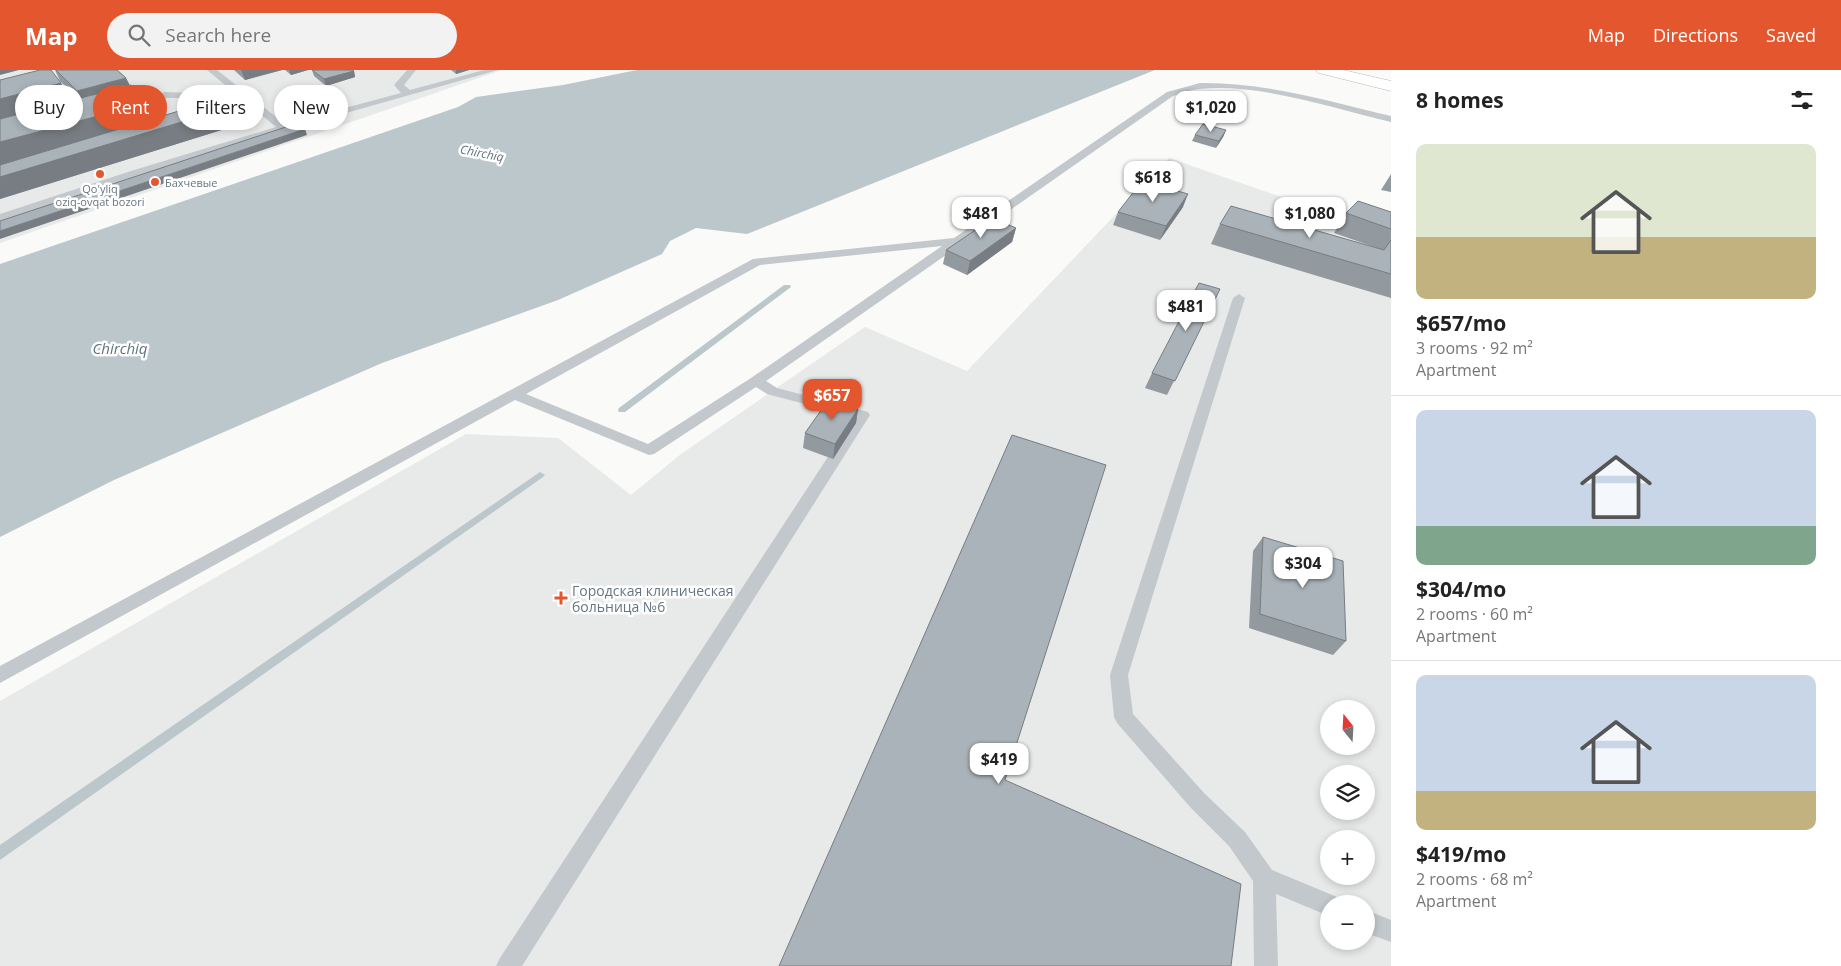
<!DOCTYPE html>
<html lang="en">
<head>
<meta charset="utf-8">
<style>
	:root { --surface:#fff; --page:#f2f2f2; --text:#222; --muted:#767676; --line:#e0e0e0; --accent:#e4572e }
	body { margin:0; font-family:"Open Sans",sans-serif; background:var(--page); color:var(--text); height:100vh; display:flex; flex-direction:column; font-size:19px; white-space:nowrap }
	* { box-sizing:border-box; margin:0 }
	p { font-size:16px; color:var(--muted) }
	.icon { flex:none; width:28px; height:28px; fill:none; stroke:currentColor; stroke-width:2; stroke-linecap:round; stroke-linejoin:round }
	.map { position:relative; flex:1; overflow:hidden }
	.panel { display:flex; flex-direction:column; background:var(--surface); width:450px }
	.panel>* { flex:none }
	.guide { position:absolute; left:15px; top:15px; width:475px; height:45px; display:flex; gap:10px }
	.needle { width:32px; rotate:342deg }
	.fabs { position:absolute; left:1320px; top:630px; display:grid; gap:10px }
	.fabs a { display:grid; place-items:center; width:55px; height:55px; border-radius:50%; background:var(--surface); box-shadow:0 2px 8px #0003; font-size:25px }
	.price { position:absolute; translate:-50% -42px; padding:0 11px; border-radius:10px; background:#fff; color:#222; font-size:16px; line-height:32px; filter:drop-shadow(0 1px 2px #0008) }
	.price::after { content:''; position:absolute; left:50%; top:30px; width:15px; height:11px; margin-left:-8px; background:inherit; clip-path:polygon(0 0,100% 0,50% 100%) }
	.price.active { background:var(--accent); color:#fff }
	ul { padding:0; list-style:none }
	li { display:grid; align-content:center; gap:10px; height:265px; padding:0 25px }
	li+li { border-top:1px solid var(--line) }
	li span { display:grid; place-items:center; height:155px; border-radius:10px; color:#555 }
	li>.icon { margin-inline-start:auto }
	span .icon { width:90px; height:90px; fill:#fffc; stroke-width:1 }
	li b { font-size:21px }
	h2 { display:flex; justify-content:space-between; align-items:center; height:60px; padding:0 25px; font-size:21px }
	.pill { padding:0 18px; border-radius:22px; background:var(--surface); box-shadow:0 2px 8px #0003; font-size:18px; line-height:45px }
	.pill.active { background:var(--accent); color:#fff }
	header { display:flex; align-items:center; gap:30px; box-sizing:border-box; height:70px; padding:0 25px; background:var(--accent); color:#fff }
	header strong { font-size:24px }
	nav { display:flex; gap:28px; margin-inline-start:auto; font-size:18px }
	.search { width:350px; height:45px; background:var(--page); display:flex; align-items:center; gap:12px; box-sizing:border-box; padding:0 18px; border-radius:28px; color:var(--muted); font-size:19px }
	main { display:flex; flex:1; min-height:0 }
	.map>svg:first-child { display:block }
</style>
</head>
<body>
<header>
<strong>Map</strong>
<div class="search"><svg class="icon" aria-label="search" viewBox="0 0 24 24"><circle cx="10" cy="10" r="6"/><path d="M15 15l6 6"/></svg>Search here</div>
<nav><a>Map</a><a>Directions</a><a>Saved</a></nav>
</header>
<main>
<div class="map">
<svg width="1391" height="896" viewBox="0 0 1391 896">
	<rect width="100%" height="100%" fill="#fafaf8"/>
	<g fill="#e8e9e9" fill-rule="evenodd">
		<polygon points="0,0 502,0 0,173"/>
		<path d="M1169,88L1391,165V896H0V631L466,364L558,368L631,425L681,384L865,257L967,301ZM1329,639H1366V676H1329ZM1329,704H1366V741H1329ZM1329,769H1366V806H1329ZM1329,834H1366V871H1329Z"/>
	</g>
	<polygon fill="#bbc7cb" points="637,0 1155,0 747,164 696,158 670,171 662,184 558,230 382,293 114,410 0,467 0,194 458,37 476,27 563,15"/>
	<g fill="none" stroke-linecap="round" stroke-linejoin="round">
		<g fill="#bbc7cb" fill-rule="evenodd">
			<polygon points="784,215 790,215 791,217 625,342 619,342 618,340 619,338"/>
			<polygon points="540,402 545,405 543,407 0,790 0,775"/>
		</g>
		<defs>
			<polygon id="trunk" points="1316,0 1343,0 1391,11 1391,21 1319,3"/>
		</defs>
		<use href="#trunk" stroke="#b4b9bd" stroke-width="1"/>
		<g fill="#c3c8cc" fill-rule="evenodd">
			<polygon points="207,0 217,0 285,54 401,23 394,15 407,0 416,0 404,15 410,20 484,0 498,0 286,60 139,105 0,151 0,144 131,101 276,57"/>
			<path d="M1200,13C1265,12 1328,31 1391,46V52C1331,38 1261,13 1199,19C1190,20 1182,23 1173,26L766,311L777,318L868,342L870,345L522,896H496L500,888L854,347L767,324L756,317L654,384L649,385L515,330L0,613V596L753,189L954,168L1167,22ZM942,176L751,308L648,374L526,324L760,195Z"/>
			<polygon points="165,22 190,23 207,40 206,46 196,53 190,53 188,51 196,45 197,41 185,28 165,28 124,39 119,36 121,34"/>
			<polygon points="1239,224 1245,228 1128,605 1133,644 1205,724 1245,762 1272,800 1337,827 1340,834 1329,834 1329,846 1276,824 1278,896 1254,896 1253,811 1229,776 1191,738 1117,653 1114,647 1110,605 1233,228"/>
			<polygon points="1366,840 1391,850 1391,872 1366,863"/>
		</g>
		<use href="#trunk" fill="#fff" fill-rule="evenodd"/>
	</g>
	<g fill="#929a9f">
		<polygon points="55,0 117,0 126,8 130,16 147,33 155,48 221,40 228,58 0,129 0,10 61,13 70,31 78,29 60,11"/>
		<polygon points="234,0 282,0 245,10"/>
		<polygon points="285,0 308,0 291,5"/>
		<polygon points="312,0 354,1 355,7 326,16 314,6"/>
		<polygon points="451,0 469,0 456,4"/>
		<polygon points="1226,60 1223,67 1216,78 1192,71 1195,65"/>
		<polygon points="1391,104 1391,122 1381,120"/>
		<polygon points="1183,137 1160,170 1113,155 1118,142"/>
		<polygon points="1391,142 1391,228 1211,174 1220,154 1380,179 1334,163 1346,143"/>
		<polygon points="1016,158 1012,172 967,205 943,194 946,180"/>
		<polygon points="1220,219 1167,325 1145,318 1152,303"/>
		<polygon points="858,339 856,353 833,389 803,378 805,363"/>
		<polygon points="1263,467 1346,571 1333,585 1249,558 1253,481"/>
	</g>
	<g fill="#777d82">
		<polygon points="0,0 19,0 0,5"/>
		<polygon points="241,0 282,0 245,10"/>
		<polygon points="289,0 308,0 291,5"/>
		<polygon points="456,0 469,0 456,4"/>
		<polygon points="354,1 355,7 326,16 324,9"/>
		<polygon points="126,8 132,20 83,34 77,21"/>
		<polygon points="61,13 70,31 0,49 0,29"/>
		<polygon points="147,33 158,55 0,99 0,72"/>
		<polygon points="221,40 228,58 0,129 0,107"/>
		<polygon points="305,59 307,65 0,169 0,161"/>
		<polygon points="1226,60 1223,67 1216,78 1219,71"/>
		<polygon points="1188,124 1183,137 1160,170 1166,156"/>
		<polygon points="1016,158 1012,172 967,205 970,191"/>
		<polygon points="858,339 856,353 833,389 835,374"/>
	</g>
	<g fill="#aab3b9" stroke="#777d82">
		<polygon points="40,0 51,0 61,13 0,29 0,10"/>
		<polygon points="56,0 117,0 126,8 77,21"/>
		<polygon points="312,0 352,0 354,1 324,9"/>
		<polygon points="131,15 147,33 0,72 0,49"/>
		<polygon points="212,31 221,40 0,107 0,95"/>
		<polygon points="298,53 305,59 0,161 0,151"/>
		<polygon points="1203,54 1226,60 1219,71 1195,65"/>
		<polygon points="1142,111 1188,124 1166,156 1118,142"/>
		<polygon points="1358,131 1391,142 1391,159 1346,143"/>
		<polygon points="1231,136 1384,180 1391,170 1391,204 1220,154"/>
		<polygon points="993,148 1016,158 970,191 946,180"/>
		<polygon points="1199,213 1220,219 1175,311 1152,303"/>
		<polygon points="829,329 858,339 835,374 805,363"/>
		<polygon points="1012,365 1106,395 1005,710 1241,814 1231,896 779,896"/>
		<polygon points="1263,467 1343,491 1346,571 1260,544"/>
	</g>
	<g fill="#e4572e" stroke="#fff" stroke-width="2">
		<circle cx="100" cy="104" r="5"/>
		<circle cx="155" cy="112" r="5"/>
		<path d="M558.5 520.5h5v5h5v5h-5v5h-5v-5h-5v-5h5z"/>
	</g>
	<g text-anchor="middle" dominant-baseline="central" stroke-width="5" stroke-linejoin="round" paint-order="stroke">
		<g font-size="11" fill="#657683" stroke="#fff" text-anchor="start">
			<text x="165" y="112">Бахчевые</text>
			<text x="100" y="118" text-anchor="middle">Qo'yliq<tspan x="100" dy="13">oziq-ovqat bozori</tspan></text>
		</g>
		<g font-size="12" font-style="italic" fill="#60757c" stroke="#fff">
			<text transform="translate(482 83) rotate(11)">Chirchiq</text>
		</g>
		<g font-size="14" fill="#657683" stroke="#fff" text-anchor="start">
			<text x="572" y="520">Городская клиническая<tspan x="572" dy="16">больница №6</tspan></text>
		</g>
		<g font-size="15" font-style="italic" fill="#60757c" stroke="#fff">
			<text x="120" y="278">Chirchiq</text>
		</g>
	</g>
</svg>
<div class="fabs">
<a><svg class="needle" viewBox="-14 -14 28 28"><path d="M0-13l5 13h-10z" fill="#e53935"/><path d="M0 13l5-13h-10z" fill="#767676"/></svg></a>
<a><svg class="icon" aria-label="layers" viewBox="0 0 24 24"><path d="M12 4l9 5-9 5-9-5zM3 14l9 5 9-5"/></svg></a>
<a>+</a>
<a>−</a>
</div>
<b class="price" style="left:1211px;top:63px">$1,020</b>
<b class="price" style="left:1153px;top:133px">$618</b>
<b class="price" style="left:981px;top:169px">$481</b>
<b class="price" style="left:1310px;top:169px">$1,080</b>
<b class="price" style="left:1186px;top:262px">$481</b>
<b class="price active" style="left:832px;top:351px">$657</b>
<b class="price" style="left:1303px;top:519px">$304</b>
<b class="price" style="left:999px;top:715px">$419</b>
<div class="guide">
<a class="pill">Buy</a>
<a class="pill active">Rent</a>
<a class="pill">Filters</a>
<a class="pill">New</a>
</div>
</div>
<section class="panel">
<h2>8 homes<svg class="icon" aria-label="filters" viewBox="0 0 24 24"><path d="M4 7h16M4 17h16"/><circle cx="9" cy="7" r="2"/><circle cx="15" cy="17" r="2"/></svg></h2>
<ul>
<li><span style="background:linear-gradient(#dfe7d0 60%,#c2b280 0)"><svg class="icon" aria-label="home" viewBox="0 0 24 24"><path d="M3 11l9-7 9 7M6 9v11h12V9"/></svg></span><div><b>$657/mo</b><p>3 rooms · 92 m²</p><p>Apartment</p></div></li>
<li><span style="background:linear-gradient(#c9d6e8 75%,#7fa58c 0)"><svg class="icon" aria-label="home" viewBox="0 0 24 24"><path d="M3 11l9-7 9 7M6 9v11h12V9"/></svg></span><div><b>$304/mo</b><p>2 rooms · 60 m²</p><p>Apartment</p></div></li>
<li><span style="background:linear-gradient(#c9d6e8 75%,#c2b280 0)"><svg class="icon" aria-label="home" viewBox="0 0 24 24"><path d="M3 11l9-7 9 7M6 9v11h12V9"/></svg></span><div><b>$419/mo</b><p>2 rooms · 68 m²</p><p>Apartment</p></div></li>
</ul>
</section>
</main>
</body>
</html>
